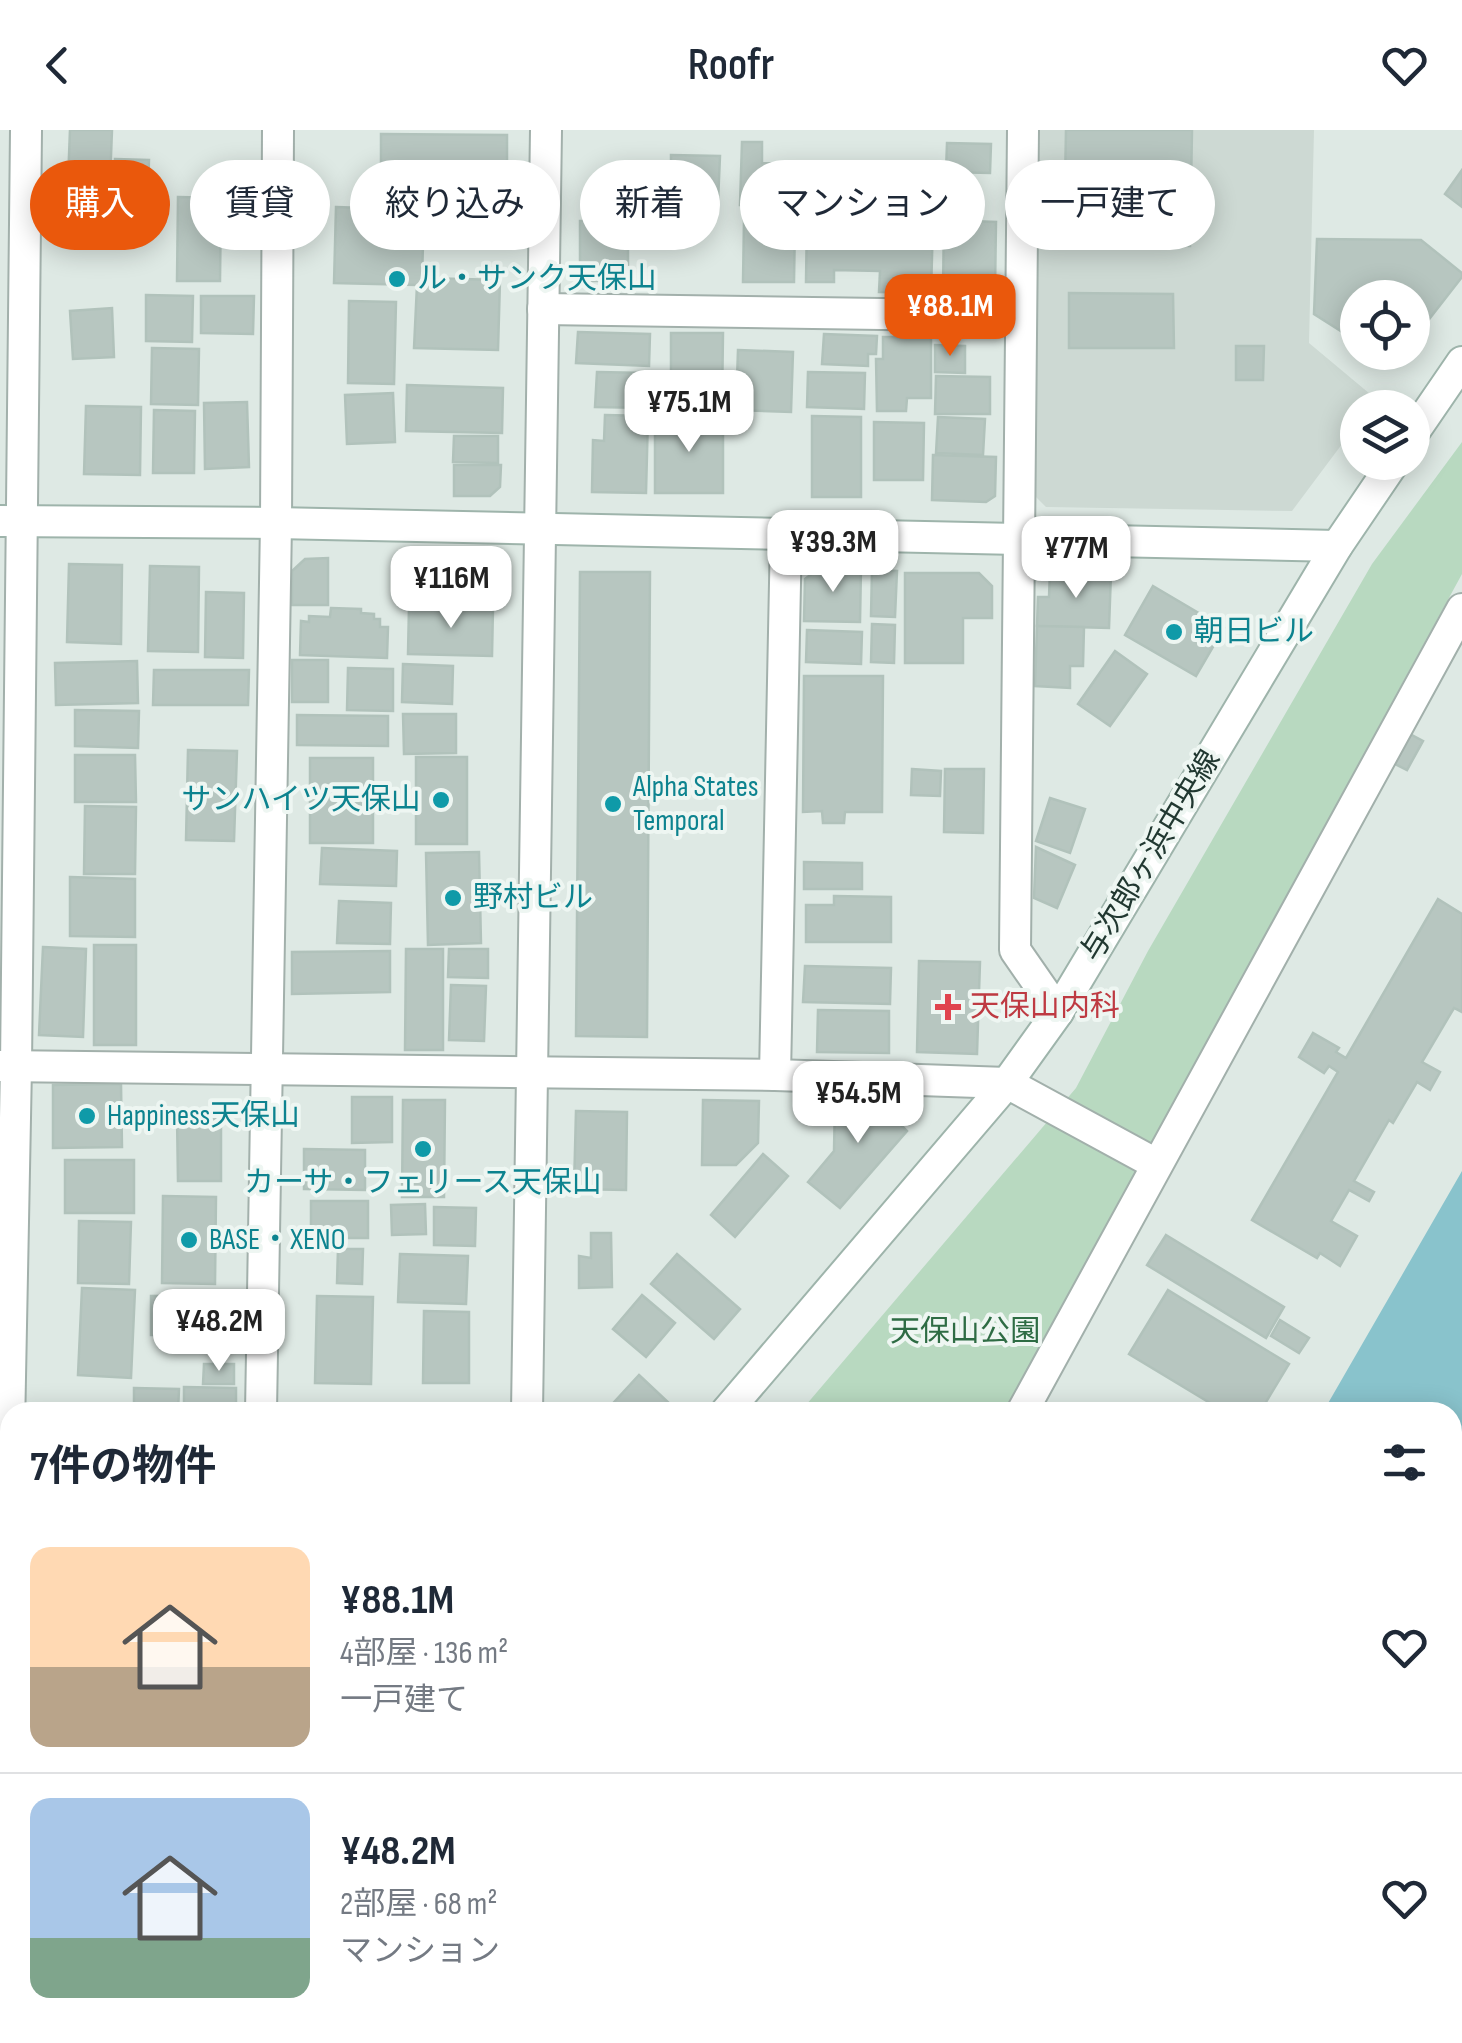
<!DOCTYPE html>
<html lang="ja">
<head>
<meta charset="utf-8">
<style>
	:root { --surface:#fff; --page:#f2f2f3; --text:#1f2937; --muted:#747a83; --line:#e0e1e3; --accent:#ea580c }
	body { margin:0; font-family:"Sofia Sans Condensed","Noto Sans JP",sans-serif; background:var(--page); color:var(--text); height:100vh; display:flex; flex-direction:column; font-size:38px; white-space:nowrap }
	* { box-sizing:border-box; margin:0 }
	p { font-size:32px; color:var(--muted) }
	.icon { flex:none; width:55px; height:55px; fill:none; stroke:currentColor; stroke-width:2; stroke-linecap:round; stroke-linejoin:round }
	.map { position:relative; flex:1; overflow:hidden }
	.details { position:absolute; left:0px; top:1272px; width:1462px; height:642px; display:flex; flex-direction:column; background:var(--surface); border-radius:30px 30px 0 0; box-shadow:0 5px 25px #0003 }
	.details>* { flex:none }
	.hud { position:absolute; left:30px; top:30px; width:1402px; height:90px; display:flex; gap:20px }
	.controls { position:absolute; left:1340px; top:150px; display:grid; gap:20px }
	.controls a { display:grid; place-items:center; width:90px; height:90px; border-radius:50%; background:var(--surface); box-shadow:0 5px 25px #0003; font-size:50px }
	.price { position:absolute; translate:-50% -85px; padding:0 22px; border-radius:20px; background:#fff; color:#222; font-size:32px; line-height:65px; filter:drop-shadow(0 2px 5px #0008) }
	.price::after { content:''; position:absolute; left:50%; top:60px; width:30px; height:22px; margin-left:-15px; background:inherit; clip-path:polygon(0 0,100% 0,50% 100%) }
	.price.on { background:var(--accent); color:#fff }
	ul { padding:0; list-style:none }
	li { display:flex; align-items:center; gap:30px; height:250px; padding:0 30px }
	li+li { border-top:2px solid var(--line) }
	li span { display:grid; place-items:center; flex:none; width:280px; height:200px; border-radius:20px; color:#555 }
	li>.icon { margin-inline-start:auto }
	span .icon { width:120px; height:120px; fill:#fffc; stroke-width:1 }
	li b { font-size:42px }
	h2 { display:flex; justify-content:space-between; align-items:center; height:120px; padding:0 30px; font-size:42px }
	.pill { padding:0 35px; border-radius:45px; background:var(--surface); box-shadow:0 5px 25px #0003; font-size:35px; line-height:90px }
	.pill.on { background:var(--accent); color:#fff }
	header { display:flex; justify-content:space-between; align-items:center; height:130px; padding:0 30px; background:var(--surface); font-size:45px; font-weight:600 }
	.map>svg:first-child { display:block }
</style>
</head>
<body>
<header><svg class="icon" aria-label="back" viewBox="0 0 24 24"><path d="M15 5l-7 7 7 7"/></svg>Roofr<svg class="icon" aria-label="heart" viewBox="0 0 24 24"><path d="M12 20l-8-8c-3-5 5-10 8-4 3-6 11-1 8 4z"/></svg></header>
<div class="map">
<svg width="1462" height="1913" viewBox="0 0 1462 1913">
	<rect width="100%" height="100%" fill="#dee9e4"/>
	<polygon fill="#cdd9d3" points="1040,0 1314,0 1309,213 1376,269 1370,277 1358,278 1357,294 1292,381 1046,377 1035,366"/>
	<g fill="#b8d9c0">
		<polygon points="1462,312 1462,444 1005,1282 800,1282 1076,958 1148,821 1372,434"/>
		<polygon points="10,1566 10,1905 685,1905 682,1913 0,1913 0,1570"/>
	</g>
	<polygon fill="#89c3cc" points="1462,1041 1462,1913 960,1913 965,1905 1452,1905 1452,1282 1323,1282"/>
	<g fill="#b7c6c0" stroke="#b1c2bb" stroke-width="2.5">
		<polygon points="70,0 112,0 110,52 68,51"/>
		<polygon points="1066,0 1192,0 1190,116 1088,114 1088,93 1076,93 1077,52 1065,52"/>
		<polygon points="381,4 507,5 507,67 381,65"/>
		<polygon points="742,12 762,12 762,33 930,35 930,77 740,75"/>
		<polygon points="947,13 991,14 990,43 946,42"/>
		<polygon points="671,25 720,26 718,72 671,71"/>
		<polygon points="115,29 149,30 148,58 114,57"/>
		<polygon points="1462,40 1462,77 1445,64"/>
		<polygon points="178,67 221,68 220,151 177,151"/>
		<polygon points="74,69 130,71 128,112 72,110"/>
		<polygon points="336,77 424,80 422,148 500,150 498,220 414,218 417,155 334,153"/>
		<polygon points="807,88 933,91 931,163 879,162 880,141 834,140 834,152 806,152"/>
		<polygon points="744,90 795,91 794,152 743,152"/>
		<polygon points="944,90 996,92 995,160 943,159"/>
		<polygon points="580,91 628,91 628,103 643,102 643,116 628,116 628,151 580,151"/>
		<polygon points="1317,109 1421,110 1462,143 1462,147 1412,211 1412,168 1358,168 1358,212 1314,184"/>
		<polygon points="1069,163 1173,164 1174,218 1069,218"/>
		<polygon points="146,165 193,166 192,212 146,211"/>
		<polygon points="201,166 254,166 253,204 201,203"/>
		<polygon points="349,171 396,172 394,254 348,253"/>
		<polygon points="112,178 114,227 73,229 70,181"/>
		<polygon points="578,202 650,204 649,236 576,233"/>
		<polygon points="671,203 723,203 722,276 671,276"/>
		<polygon points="824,204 877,206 876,224 868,224 868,236 822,234"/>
		<polygon points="883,207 931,207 931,268 907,268 906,281 877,281 876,229 883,229"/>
		<polygon points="935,215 965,216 965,243 935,242"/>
		<polygon points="1236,216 1264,216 1263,250 1236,250"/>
		<polygon points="152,218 199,219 198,275 151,274"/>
		<polygon points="738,220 793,222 791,282 736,280"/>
		<polygon points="597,242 648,243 648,278 595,277"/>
		<polygon points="808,242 865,243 864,279 807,277"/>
		<polygon points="936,246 990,247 990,284 935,284"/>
		<polygon points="407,255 503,258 502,303 406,301"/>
		<polygon points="393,263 395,312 347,314 345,265"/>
		<polygon points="247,272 249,337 205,339 204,273"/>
		<polygon points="86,276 141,277 140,345 84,344"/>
		<polygon points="154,280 195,281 194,343 153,343"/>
		<polygon points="605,285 648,286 646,363 592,362 593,310 604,311"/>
		<polygon points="812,286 861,287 861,367 812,367"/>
		<rect x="655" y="287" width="68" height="76"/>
		<polygon points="938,287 985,289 983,325 936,323"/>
		<polygon points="874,292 924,293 923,350 874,350"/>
		<polygon points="454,306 498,306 498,333 453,332"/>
		<polygon points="933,325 996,327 995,366 986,372 932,370"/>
		<polygon points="454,335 501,335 500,357 490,366 454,366"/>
		<polygon points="328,428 328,475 292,475 292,441 305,429"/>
		<polygon points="427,433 496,435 495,470 426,467"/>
		<polygon points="69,434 122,435 121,514 67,512"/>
		<polygon points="150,436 199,437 198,522 148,521"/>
		<polygon points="820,438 861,438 860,492 804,491 805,449"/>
		<polygon points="872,440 897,441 895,487 871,486"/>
		<polygon points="1050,441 1111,443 1109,498 1037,496 1038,467 1049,467"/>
		<polygon points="580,442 650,442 647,907 576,906"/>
		<polygon points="905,443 979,443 992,456 992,488 963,488 963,533 905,533"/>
		<polygon points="1153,456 1224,498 1196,546 1125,505"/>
		<polygon points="206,462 244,463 243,528 205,527"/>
		<polygon points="409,477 493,478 492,526 408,524"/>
		<polygon points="331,478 361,479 361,483 374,484 374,489 380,489 380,497 388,497 387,528 300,525 301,491 309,492 309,486 330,487"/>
		<polygon points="872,494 895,495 894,533 871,532"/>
		<polygon points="1037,496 1084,497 1083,536 1070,536 1070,558 1035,556"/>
		<polygon points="807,500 862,502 861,534 806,532"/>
		<polygon points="1115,521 1147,544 1110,596 1078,574"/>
		<rect x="292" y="530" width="36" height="42"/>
		<polygon points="137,531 138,573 56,575 55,533"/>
		<polygon points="403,534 453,536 452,574 402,572"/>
		<polygon points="348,538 393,539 393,581 347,580"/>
		<polygon points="154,540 249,540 248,575 153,575"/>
		<polygon points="804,546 883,546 882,682 845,682 844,693 823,693 822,681 803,682"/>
		<polygon points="75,580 139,581 138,618 75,616"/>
		<polygon points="403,584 456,584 456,623 404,624"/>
		<polygon points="297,585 388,586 388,616 297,615"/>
		<polygon points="1410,604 1423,611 1407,640 1393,633"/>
		<polygon points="188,620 237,621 234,711 186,710"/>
		<polygon points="75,625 135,625 136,672 75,672"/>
		<rect x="416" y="627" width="51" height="87"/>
		<rect x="310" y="628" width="63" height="85"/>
		<polygon points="912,639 941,641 940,666 911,665"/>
		<polygon points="945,639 984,639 983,703 944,702"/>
		<polygon points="1050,668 1085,679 1070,723 1036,711"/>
		<polygon points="85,676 136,677 135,744 84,744"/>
		<polygon points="1036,717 1075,735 1057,778 1034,768"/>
		<polygon points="322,718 397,721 396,756 320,754"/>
		<polygon points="479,722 481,813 428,815 426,723"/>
		<polygon points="804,732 862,733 862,759 804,759"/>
		<polygon points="70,747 135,749 135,807 70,806"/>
		<polygon points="834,766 891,767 891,812 806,812 806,775 834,775"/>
		<polygon points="1438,769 1462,784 1462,882 1454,878 1422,932 1440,942 1430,960 1417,952 1393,993 1389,990 1354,1051 1374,1062 1369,1071 1349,1060 1331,1091 1357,1106 1340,1136 1320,1123 1317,1128 1252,1090 1338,942 1329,936 1324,943 1299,927 1313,903 1339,918 1336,922 1346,928"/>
		<polygon points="339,771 391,773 390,814 337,813"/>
		<rect x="94" y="815" width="42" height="100"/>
		<polygon points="43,817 86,819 83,907 39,905"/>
		<polygon points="406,819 443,819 443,920 405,920"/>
		<polygon points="449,819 488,819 488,848 448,847"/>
		<polygon points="390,821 390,862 292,864 292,822"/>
		<polygon points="919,831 980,832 977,924 917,922"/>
		<polygon points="805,836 891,838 890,874 803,872"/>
		<polygon points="451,855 486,856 484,911 449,910"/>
		<polygon points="818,880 889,881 889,923 817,922"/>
		<polygon points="121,954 122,1017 53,1018 53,955"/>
		<polygon points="352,967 392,967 392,1012 352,1013"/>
		<polygon points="403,970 445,970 444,1067 402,1067"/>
		<polygon points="703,970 759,971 758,1013 736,1035 702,1035"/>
		<polygon points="835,971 901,972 900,994 907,1001 840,1078 808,1052 834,1021"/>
		<polygon points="576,981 627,982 626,1060 574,1059"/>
		<polygon points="177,986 221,986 221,1051 178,1051"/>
		<polygon points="304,1019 365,1020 365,1060 304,1059"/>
		<polygon points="763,1024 788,1046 735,1107 711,1085"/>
		<rect x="65" y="1030" width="69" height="53"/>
		<polygon points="163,1066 216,1067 215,1154 162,1153"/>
		<rect x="311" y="1071" width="57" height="37"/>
		<polygon points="425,1074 426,1104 392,1105 391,1075"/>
		<polygon points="434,1077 476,1078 475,1116 434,1115"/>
		<polygon points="79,1091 131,1092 129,1154 78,1153"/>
		<polygon points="591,1103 611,1103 612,1157 579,1158 579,1126 591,1128"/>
		<polygon points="1166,1105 1284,1177 1266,1208 1147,1135"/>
		<polygon points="338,1119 363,1119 362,1154 337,1153"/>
		<polygon points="400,1124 468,1126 466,1174 398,1172"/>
		<polygon points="677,1124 740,1179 714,1209 651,1154"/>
		<polygon points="82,1158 135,1160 131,1248 78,1245"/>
		<polygon points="1168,1160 1289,1234 1260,1282 1225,1282 1129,1224"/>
		<polygon points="224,1165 224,1205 151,1205 151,1166"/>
		<polygon points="642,1165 675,1193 646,1227 613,1199"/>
		<polygon points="317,1166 373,1167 371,1254 315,1253"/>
		<polygon points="424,1181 469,1182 469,1253 423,1253"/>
		<polygon points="1280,1190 1309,1208 1299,1223 1271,1206"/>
		<polygon points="204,1234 234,1234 234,1254 203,1254"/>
		<polygon points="639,1245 670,1274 663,1282 605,1282"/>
		<polygon points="184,1257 236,1258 236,1282 184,1282"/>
		<polygon points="134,1258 179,1259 178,1282 134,1282"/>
	</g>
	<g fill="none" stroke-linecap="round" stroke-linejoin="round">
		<defs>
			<polyline id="lane" points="702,1913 706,1905"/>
			<g id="street">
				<polyline points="1023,0 1015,820 1058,882"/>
				<polyline points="543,179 1021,186"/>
				<polyline points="0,936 775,945 1007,953 1156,1034"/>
				<polyline points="775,945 786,404"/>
				<polyline points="261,1282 276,393 278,0"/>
				<polyline points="527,1282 546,0"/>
				<polyline points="1022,1282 1462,479"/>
				<polyline points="5,1507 16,936 26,0"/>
			</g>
			<g id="secondary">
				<polyline points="1412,305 1462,232"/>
				<polyline points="0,391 276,393 1337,416"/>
				<polyline points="726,1282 1007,953 1058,882 1337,416 1394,332"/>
				<polyline points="0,1507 10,1507"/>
			</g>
		</defs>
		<use href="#lane" stroke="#a2b0ab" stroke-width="19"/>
		<use href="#street" stroke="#a2b0ab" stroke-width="34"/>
		<use href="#secondary" stroke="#9eb4ab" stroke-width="34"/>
		<use href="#lane" stroke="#fff" stroke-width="15"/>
		<use href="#street" stroke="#fff" stroke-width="30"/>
		<use href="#secondary" stroke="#fff" stroke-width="30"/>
	</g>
	<g fill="#0f9aa8" stroke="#eef6f2" stroke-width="4">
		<circle cx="397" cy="149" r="10"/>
		<circle cx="1174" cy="502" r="10"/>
		<circle cx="441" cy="670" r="10"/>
		<circle cx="613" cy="674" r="10"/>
		<circle cx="453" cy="768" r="10"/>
		<circle cx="87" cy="986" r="10"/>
		<circle cx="423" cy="1019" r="10"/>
		<circle cx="189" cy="1110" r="10"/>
	</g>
	<path fill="#e0444e" stroke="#eef6f2" stroke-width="4" d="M943 862h10v10h10v10h-10v10h-10v-10h-10v-10h10z"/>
	<g text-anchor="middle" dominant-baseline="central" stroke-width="8" stroke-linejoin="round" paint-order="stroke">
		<g font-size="30" fill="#0d838f" stroke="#eef6f2" text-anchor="start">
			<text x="417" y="149">ル・サンク天保山</text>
			<text x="1194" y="502">朝日ビル</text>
			<text x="633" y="657">Alpha States<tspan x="633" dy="34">Temporal</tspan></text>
			<text x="421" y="670" text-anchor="end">サンハイツ天保山</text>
			<text x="473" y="768">野村ビル</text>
			<text x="107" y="986">Happiness天保山</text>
			<text x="423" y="1053" text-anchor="middle">カーサ・フェリース天保山</text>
			<text x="209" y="1110">BASE・XENO</text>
		</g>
		<g font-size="30" fill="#213831" stroke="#eef6f2">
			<text transform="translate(1151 726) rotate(-59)">与次郎ヶ浜中央線</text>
		</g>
		<g font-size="30" fill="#be3a42" stroke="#eef6f2" text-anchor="start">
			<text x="970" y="877">天保山内科</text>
		</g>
		<g font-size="30" fill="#2e6c44" stroke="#eef6f2">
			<text x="965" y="1202">天保山公園</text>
		</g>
	</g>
</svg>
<div class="controls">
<a><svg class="icon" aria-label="locate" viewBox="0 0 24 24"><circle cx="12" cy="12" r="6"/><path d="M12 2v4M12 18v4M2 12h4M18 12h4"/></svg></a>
<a><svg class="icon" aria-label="layers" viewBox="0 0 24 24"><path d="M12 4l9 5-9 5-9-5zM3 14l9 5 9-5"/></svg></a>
</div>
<b class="price on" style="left:950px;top:229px">¥88.1M</b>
<b class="price" style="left:689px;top:325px">¥75.1M</b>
<b class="price" style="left:833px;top:465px">¥39.3M</b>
<b class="price" style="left:1076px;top:471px">¥77M</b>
<b class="price" style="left:451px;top:501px">¥116M</b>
<b class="price" style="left:858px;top:1016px">¥54.5M</b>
<b class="price" style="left:219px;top:1244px">¥48.2M</b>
<div class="hud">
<a class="pill on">購入</a>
<a class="pill">賃貸</a>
<a class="pill">絞り込み</a>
<a class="pill">新着</a>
<a class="pill">マンション</a>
<a class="pill">一戸建て</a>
</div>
<section class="details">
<h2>7件の物件<svg class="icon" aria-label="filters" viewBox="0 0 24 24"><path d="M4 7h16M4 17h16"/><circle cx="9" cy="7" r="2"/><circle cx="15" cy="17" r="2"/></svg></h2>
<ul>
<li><span style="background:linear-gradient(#ffd9b3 60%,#b9a48a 0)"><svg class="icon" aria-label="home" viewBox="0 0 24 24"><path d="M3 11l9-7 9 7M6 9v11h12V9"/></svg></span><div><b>¥88.1M</b><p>4部屋 · 136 m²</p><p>一戸建て</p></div><svg class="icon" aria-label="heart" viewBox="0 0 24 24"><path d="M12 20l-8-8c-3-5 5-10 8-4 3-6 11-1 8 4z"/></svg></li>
<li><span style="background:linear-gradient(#a9c7e8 70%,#7fa58c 0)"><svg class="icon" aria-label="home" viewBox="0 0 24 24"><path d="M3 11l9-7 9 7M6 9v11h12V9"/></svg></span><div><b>¥48.2M</b><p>2部屋 · 68 m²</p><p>マンション</p></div><svg class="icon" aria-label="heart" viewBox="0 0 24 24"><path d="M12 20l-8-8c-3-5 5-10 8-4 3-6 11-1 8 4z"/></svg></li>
</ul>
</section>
</div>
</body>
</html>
